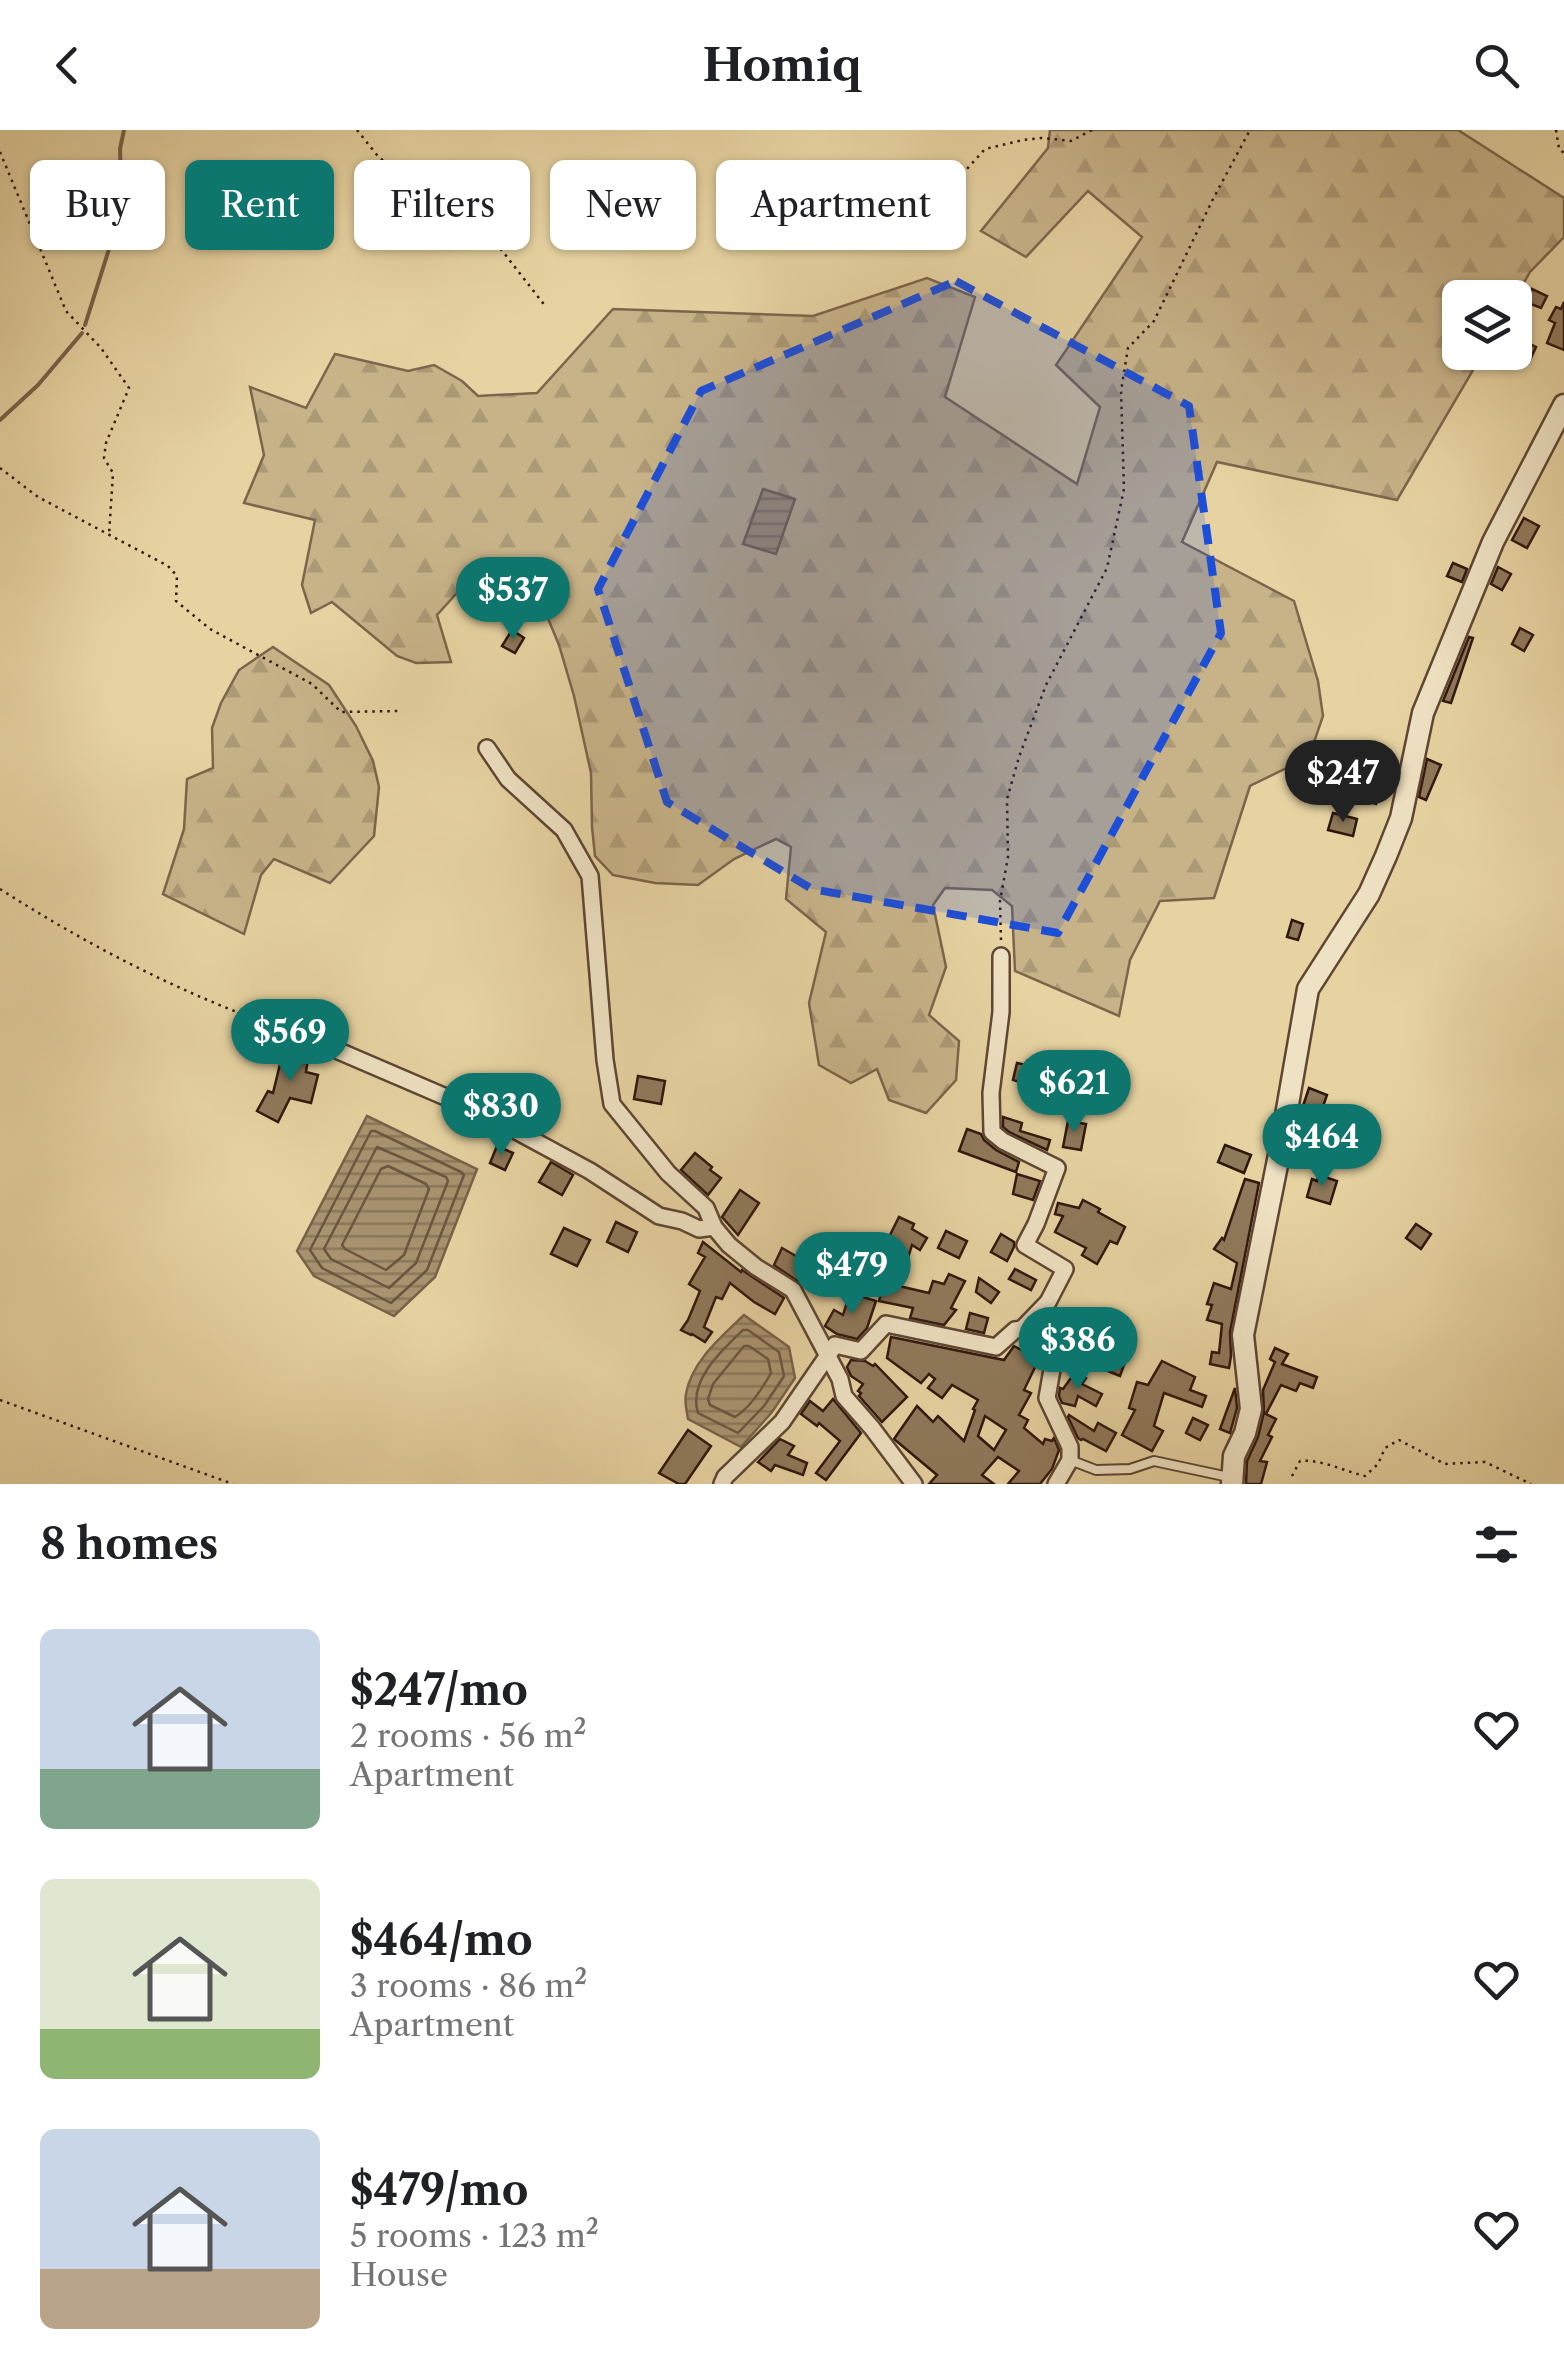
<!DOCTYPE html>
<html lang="en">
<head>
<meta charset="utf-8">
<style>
	:root { --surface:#fff; --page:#f6f6f6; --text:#202124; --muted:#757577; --accent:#0f766e }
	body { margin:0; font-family:"Libre Caslon Text",serif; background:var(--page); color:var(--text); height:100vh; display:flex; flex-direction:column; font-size:38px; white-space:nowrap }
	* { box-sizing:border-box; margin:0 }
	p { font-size:32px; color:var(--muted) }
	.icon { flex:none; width:55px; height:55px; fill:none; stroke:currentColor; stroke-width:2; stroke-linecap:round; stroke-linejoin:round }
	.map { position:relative; height:1354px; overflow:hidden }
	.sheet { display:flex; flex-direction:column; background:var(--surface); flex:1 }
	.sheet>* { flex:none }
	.top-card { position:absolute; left:30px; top:30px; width:1000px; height:90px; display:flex; gap:20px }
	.buttons { position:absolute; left:1442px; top:150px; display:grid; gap:20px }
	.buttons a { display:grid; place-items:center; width:90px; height:90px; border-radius:15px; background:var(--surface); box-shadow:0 2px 8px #0004; font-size:50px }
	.price { position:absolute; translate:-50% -85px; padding:0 22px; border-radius:35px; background:var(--accent); color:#fff; font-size:32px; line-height:65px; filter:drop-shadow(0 2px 5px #0008) }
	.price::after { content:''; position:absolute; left:50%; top:60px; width:30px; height:22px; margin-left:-15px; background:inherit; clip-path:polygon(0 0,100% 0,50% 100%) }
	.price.selected { background:#222; color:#fff }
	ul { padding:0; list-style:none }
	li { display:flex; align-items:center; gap:30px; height:250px; padding:0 40px }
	li span { display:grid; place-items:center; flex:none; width:280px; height:200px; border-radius:15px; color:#555 }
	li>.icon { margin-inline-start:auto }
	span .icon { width:120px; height:120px; fill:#fffc; stroke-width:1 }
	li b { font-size:42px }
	h2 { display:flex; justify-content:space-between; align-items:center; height:120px; padding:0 40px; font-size:42px }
	.chip { padding:0 35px; border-radius:15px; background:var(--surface); box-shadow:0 2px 8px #0004; font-size:35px; line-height:90px }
	.chip.selected { background:var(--accent); color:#fff }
	header { display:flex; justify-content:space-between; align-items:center; height:130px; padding:0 40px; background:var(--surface); font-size:45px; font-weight:700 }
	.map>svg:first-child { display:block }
</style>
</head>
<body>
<header><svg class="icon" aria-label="back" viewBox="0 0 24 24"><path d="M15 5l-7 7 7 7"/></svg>Homiq<svg class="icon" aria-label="search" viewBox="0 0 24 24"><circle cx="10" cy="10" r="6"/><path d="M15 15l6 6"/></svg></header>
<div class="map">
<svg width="1564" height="1354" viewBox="0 0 1564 1354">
	<defs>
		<pattern id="forest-firs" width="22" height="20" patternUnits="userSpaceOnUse" patternTransform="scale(2.5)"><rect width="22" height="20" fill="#c8b389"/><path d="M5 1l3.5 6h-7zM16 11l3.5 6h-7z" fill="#ac9975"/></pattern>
		<pattern id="water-rules" width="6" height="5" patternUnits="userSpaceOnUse" patternTransform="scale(2.5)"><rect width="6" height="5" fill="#a99370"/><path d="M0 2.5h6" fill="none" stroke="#8a775a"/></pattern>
	</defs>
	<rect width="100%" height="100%" fill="#e7d3a2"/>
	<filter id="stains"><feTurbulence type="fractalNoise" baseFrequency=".002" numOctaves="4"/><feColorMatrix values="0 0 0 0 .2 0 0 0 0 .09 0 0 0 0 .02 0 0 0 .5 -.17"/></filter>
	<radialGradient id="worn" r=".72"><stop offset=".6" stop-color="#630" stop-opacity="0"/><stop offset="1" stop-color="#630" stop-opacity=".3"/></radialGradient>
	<g fill="url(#forest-firs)" stroke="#7c654c" stroke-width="2.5">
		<polygon points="1050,0 1458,0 1564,68 1564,107 1530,142 1515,168 1460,168 1460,222 1483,223 1397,370 1217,332 1182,412 1294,471 1318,551 1323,586 1309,627 1250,656 1214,768 1160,771 1130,830 1119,886 1015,841 1012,776 992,760 945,758 933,775 946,837 929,885 959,911 956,950 926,983 889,970 877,939 851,953 819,935 809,873 826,802 786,769 791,717 776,709 734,729 698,755 655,753 613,745 595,726 592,697 591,643 574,566 559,515 544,479 490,460 456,464 437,485 451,532 416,533 397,526 332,472 311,483 302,455 315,390 244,373 264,325 250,257 306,278 335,224 408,241 434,235 462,251 478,266 537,263 613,179 813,186 927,148 975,167 945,267 1077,354 1100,277 1056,235 1142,107 1088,61 1026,127 981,101 1048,18"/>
		<polygon points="273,517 329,555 356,596 373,631 379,657 374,706 330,753 274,729 261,745 244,804 163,764 184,699 187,649 213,638 212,598 221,573 239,540"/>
	</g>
	<g fill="url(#water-rules)" stroke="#796149" stroke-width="2.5">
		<polygon points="763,359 795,369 776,424 743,414"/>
		<polygon points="367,986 477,1039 435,1147 394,1186 314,1146 297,1121"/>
		<path d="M744,1185L789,1217L795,1248L772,1282L741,1317L688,1289C687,1281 684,1272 686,1264C691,1232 722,1206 744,1185Z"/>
	</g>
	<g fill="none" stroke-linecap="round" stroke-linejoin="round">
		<g stroke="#6c553f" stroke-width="2.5">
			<polygon points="371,1001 375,1001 461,1042 464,1045 427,1140 391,1173 322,1138 310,1120"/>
			<polygon points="377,1017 446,1047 448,1051 416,1133 389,1158 331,1129 324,1119"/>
			<polygon points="388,1036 426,1054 429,1059 404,1125 386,1140 345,1119 342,1115 381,1039"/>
			<path d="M743,1200H748L779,1222L784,1246L764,1276L738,1303L698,1283C688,1251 721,1221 743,1200Z"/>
			<path d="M744,1216H749L768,1229L771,1243C762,1259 750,1278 735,1287L710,1275L708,1269L713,1254Z"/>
		</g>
		<g stroke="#796149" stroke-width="4">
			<polyline points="85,195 122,78 120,19 124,0"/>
			<polyline points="0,290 38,255 82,203"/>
		</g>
	</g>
	<g fill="#8f795b" stroke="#30170e" stroke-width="2.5" fill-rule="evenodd">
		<polygon points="1532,159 1547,166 1541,178 1526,172"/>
		<polygon points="1564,172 1564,220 1547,213 1555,193 1549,190 1556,177 1561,179"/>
		<polygon points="1515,191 1528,197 1522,210 1536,217 1530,230 1516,224 1515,226"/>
		<polygon points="1524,388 1539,396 1527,418 1512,410"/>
		<polygon points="1453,433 1467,439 1462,452 1447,446"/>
		<polygon points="1498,437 1511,444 1502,460 1491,454"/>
		<polygon points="1520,498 1533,505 1524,521 1512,514"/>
		<polygon points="512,500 524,508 515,523 502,516"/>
		<polygon points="1469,507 1473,508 1451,573 1443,571"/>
		<polygon points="1427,629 1441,635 1426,670 1419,667"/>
		<polygon points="1349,640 1364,644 1359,662 1345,658"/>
		<polygon points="1369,654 1381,657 1376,674 1364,670"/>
		<polygon points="1333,683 1357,689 1353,706 1328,700"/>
		<polygon points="1292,790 1303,794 1298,810 1287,807"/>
		<polygon points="296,912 309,921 306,942 318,945 311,973 290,968 278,992 257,981 268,961 273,963 283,922 294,924"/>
		<polygon points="1017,933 1031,936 1027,954 1013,950"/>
		<polygon points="638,946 665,951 661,974 634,969"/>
		<polygon points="1309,958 1327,965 1321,982 1303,976"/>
		<polygon points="1310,983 1333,991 1328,1005 1320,1002 1313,1026 1298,1022"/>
		<polygon points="1003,987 1022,993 1020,1001 1050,1010 1047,1020 1009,1002 1003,997"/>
		<polygon points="1068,991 1086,994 1081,1020 1063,1017"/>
		<polygon points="967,999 981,1004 984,1010 996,1020 1019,1032 1016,1042 959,1021"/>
		<polygon points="1225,1015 1251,1025 1244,1043 1218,1032"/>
		<polygon points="497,1016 513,1023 505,1040 490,1033"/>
		<polygon points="695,1023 712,1037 710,1040 721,1048 708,1065 681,1040"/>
		<polygon points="551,1032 573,1045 562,1065 539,1052"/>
		<polygon points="1017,1044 1040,1051 1033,1070 1013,1064"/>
		<polygon points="1319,1045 1337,1051 1330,1074 1307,1067 1312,1049 1317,1051"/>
		<polygon points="1245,1049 1259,1053 1230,1202 1231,1226 1229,1238 1210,1234 1212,1222 1219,1223 1222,1194 1207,1190 1212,1175 1207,1174 1214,1153 1231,1159 1237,1133 1214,1119 1222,1108 1224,1110"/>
		<polygon points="740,1060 759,1073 738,1105 722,1087"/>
		<polygon points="1083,1070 1100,1079 1098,1082 1125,1097 1117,1114 1110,1111 1097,1134 1082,1125 1086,1118 1055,1102 1063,1086 1055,1084 1058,1073 1079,1078"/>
		<polygon points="899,1087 914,1094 912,1099 927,1108 920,1120 912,1115 899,1156 929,1163 933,1151 944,1154 949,1144 965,1151 951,1178 956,1180 944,1195 910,1188 913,1178 879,1171 885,1149 889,1150 900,1115 888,1109"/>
		<polygon points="616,1092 637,1102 628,1122 607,1112"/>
		<polygon points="1416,1094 1431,1104 1421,1119 1406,1108"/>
		<polygon points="564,1098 590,1110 577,1136 551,1124"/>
		<polygon points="946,1101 967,1111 959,1128 938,1118"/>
		<polygon points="1001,1104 1014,1112 1014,1117 1007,1131 991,1122"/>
		<polygon points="703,1112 741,1142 742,1140 784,1168 775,1184 754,1172 730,1153 722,1169 716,1167 704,1197 712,1202 705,1212 692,1204 691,1205 681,1200 688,1190 700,1161 689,1154 705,1127 698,1123"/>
		<polygon points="782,1118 827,1144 821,1156 806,1149 803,1155 774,1135"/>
		<polygon points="1015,1139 1036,1150 1031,1160 1009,1149"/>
		<polygon points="979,1148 999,1162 991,1173 976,1162"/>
		<polygon points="850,1163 876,1171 867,1198 857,1209 837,1204 825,1196 834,1180 843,1185"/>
		<polygon points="970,1183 988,1188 984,1203 966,1199"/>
		<path d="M891,1207L1004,1230L1014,1216L1027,1223L1029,1220L1040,1227L1024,1260L1031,1263L1019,1285L1028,1290L1024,1298L1043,1314L1045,1309L1052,1311L1054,1308L1059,1320L1052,1339L1040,1354H1008L1019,1341L998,1327L982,1345L994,1354H929L937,1345L894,1309L917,1276L933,1292L938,1286L964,1311L975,1280L973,1279L978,1270L952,1255L942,1268L928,1258L935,1249L929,1244L921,1253L887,1228ZM985,1286L1006,1300L994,1320L978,1306Z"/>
		<polygon points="1275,1218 1288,1224 1282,1234 1317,1247 1313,1258 1300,1253 1296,1261 1281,1255 1266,1284 1276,1289 1268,1305 1272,1307 1260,1331 1267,1332 1261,1354 1246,1354 1247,1331 1258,1307 1264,1282 1263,1260 1275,1232 1270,1229"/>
		<polygon points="1108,1228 1124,1235 1120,1246 1103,1239"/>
		<polygon points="851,1230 865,1231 873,1236 875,1234 907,1267 882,1292 859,1266 861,1263 858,1261 863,1254 851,1246 847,1237"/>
		<polygon points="1162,1231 1195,1247 1190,1260 1206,1266 1202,1277 1164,1263 1154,1296 1163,1301 1152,1321 1122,1305 1135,1280 1129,1278 1137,1252 1148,1255"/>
		<polygon points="1076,1241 1086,1248 1082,1254 1102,1264 1096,1276 1078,1266 1075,1276 1062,1273 1059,1266 1060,1258 1063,1259"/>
		<polygon points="1235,1258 1237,1278 1230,1303 1220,1299"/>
		<polygon points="833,1269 861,1303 826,1350 816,1343 840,1311 819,1293 817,1296 801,1284 810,1271 823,1281"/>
		<polygon points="1069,1285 1094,1301 1098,1293 1116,1303 1106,1321 1083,1309 1081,1310 1078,1308 1068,1287"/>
		<polygon points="1193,1288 1208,1295 1200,1310 1186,1303"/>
		<polygon points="688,1300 711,1316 685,1354 679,1354 659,1343"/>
		<polygon points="780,1309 794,1316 788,1325 807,1333 803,1345 775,1335 771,1341 758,1332"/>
	</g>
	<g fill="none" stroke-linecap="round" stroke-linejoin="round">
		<defs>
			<polyline id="service" points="1070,1330 1096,1340 1130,1339 1154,1331 1224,1346 1228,1352"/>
			<g id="minor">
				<polyline points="487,618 508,649 564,700 590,746 605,930 612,974 668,1043 706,1078 714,1097 729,1115 756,1137 793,1160 840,1249 844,1266 872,1298 914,1354"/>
				<polyline points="1001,826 1001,882 991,963 992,1002 1003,1011 1057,1038 1036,1094 1025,1115 1065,1139 1048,1172 1022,1199 1034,1210 1051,1220 1053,1234 1047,1268 1070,1317 1070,1330 1056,1354"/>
				<polyline points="306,907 483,983 590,1041 659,1086 682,1091 699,1099 714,1097"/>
				<polyline points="722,1354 725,1347 782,1292 835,1215 861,1221 886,1194 996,1217 1015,1200 1022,1199"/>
			</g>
			<polyline id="tertiary" points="1232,1354 1234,1326 1245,1303 1251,1279 1243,1205 1280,1020 1308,859 1369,764 1386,726 1401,688 1423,583 1493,412 1564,275"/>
		</defs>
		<use href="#service" stroke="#5e4633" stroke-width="12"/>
		<use href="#minor" stroke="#5e4633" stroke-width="20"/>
		<use href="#tertiary" stroke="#5e4633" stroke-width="25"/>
		<g stroke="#30170e" stroke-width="2.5" stroke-dasharray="2.5 5" stroke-linecap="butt">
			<polyline points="357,0 377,25 419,64 500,118 546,177"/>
			<polyline points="1556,0 1559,19 1564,23"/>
			<polyline points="0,22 66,181 101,218 129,258 106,313 104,328 113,343 109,405"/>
			<polyline points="779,51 805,44 842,40 889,39 925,54 948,60 985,19 1023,10 1041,8 1071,11 1092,0"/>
			<polyline points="0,338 38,367 168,436 177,446 176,471 210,499 312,554 341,582 399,581"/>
			<path d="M0,759C92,818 190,868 294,903"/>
			<polyline points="1001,810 1000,771 1008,727 1007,669 1019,627 1046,555 1107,438 1124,359 1121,261 1128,218 1154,191 1213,69 1250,0"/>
			<polyline points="0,1270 233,1354"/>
			<path d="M1292,1346L1300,1331C1321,1329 1344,1341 1365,1346L1378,1334L1385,1318L1399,1310L1445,1334L1485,1332L1531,1354"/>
		</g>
		<use href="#service" stroke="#efe2c3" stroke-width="8"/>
		<use href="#minor" stroke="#efe2c3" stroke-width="15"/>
		<use href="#tertiary" stroke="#efe2c3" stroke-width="20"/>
	</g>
	<path fill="#1d4ed8" fill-opacity="0.2" stroke="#1d4ed8" stroke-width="8" stroke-dasharray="20 12" stroke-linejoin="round" d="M956,151L1189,276L1221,503L1058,803L812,759L667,672L598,459L701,261Z"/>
	<rect width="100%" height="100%" filter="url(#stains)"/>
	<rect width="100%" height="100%" fill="url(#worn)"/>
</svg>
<div class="buttons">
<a><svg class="icon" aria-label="layers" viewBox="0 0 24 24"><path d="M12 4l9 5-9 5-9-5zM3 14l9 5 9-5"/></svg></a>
</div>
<b class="price" style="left:513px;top:512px">$537</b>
<b class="price selected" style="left:1343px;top:695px">$247</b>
<b class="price" style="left:290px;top:954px">$569</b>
<b class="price" style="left:1074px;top:1005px">$621</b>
<b class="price" style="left:501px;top:1028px">$830</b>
<b class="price" style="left:1322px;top:1059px">$464</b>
<b class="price" style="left:852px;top:1187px">$479</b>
<b class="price" style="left:1078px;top:1262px">$386</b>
<div class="top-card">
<a class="chip">Buy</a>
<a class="chip selected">Rent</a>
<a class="chip">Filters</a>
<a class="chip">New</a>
<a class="chip">Apartment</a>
</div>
</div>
<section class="sheet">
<h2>8 homes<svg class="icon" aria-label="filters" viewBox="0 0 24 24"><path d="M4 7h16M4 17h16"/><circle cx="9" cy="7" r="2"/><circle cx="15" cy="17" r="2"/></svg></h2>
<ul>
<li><span style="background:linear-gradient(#c9d6e8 70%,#7fa58c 0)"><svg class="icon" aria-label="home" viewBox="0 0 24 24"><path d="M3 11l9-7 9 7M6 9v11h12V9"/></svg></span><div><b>$247/mo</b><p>2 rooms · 56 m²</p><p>Apartment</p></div><svg class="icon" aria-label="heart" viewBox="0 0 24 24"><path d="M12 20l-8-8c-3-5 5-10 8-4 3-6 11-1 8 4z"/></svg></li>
<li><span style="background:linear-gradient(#dfe7d0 75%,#8fb573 0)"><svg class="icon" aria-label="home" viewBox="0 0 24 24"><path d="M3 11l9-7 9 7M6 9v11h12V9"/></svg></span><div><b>$464/mo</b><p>3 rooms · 86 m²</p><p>Apartment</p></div><svg class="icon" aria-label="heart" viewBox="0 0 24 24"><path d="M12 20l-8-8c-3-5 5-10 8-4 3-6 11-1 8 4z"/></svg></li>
<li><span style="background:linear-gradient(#c9d6e8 70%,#b9a48a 0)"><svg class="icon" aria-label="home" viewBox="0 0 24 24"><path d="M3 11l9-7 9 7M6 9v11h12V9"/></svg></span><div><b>$479/mo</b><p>5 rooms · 123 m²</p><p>House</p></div><svg class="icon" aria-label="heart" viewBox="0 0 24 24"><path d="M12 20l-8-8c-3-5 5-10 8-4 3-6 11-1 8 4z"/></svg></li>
</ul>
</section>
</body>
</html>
